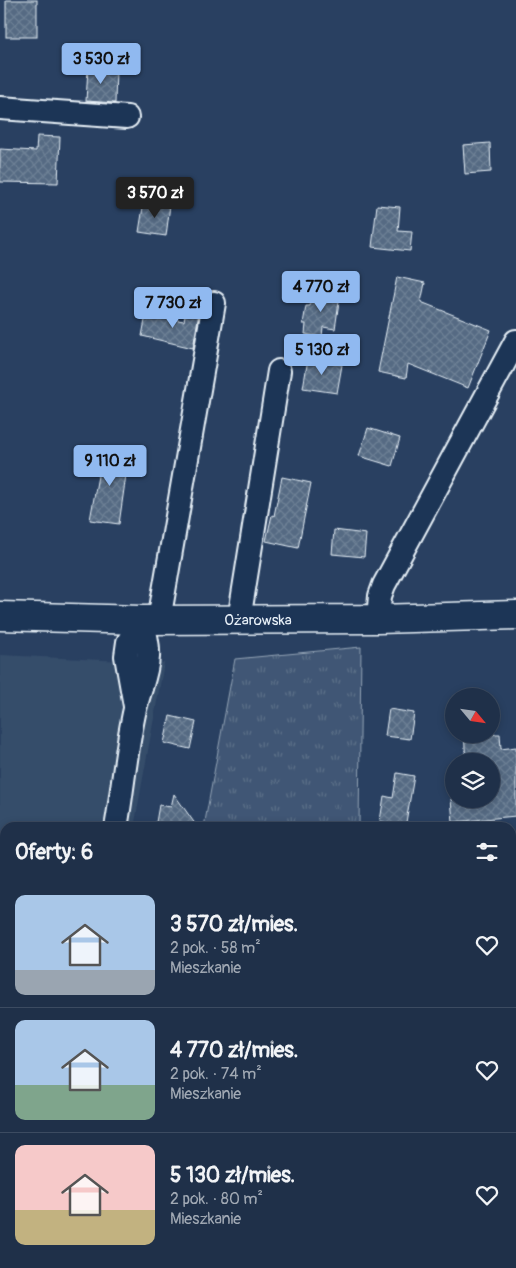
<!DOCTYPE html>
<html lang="pl">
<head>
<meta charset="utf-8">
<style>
	:root { --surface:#1f3049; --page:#2c3c53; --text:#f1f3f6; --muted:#a1a9b4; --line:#3c4b61; --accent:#90b9f0 }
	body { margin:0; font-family:Pangolin,sans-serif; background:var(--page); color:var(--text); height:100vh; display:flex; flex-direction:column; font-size:19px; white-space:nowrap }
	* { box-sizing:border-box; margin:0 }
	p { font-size:16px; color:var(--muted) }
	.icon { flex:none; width:28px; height:28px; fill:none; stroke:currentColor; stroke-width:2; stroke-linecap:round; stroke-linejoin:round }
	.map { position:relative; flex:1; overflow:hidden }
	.side { position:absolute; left:0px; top:822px; width:516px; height:446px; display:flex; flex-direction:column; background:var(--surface); border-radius:15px 15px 0 0; box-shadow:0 2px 8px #0003,0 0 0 1px var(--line) }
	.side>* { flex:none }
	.needle { width:32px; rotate:119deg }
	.controls { position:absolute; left:445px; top:688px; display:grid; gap:10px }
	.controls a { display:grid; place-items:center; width:55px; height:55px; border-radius:50%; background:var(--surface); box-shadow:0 2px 8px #0003,0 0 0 1px var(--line); font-size:25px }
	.price { position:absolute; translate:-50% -42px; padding:0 11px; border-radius:5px; background:var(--accent); color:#111; font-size:16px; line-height:32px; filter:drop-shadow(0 1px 2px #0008) }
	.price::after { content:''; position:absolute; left:50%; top:30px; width:15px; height:11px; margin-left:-8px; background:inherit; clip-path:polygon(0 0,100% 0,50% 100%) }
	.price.on { background:#222; color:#fff }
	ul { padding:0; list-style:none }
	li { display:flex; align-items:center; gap:15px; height:125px; padding:0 15px }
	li+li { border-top:1px solid var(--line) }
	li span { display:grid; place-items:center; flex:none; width:140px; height:100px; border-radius:10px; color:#555 }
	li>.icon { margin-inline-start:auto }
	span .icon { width:60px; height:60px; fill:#fffc; stroke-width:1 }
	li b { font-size:21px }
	h2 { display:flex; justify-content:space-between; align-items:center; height:60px; padding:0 15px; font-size:21px }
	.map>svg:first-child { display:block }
</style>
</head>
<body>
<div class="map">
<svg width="516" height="1268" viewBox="0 0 516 1268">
	<defs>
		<pattern id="grass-tufts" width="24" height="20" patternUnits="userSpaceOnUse" patternTransform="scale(1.25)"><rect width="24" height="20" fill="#415774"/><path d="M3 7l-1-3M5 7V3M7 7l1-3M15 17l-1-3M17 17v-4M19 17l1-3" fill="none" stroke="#5c7089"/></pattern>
		<pattern id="forest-crowns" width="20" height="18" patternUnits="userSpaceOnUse" patternTransform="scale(1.25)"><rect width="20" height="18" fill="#415774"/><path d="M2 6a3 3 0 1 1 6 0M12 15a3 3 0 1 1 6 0" fill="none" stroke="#5c7089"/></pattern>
		<pattern id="building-cross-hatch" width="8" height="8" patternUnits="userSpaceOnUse" patternTransform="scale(1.25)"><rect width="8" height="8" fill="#556a83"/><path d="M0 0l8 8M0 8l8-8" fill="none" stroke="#6d8095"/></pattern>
	</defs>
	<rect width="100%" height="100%" fill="#294061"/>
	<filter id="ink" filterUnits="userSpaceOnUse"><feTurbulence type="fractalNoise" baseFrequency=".02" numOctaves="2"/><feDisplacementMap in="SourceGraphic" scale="10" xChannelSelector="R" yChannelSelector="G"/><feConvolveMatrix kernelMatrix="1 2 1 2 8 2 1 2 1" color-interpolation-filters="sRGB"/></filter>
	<g filter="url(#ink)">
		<g fill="#364d6b">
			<polygon points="0,655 164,663 134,827 5,828 5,1119 0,1118"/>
			<polygon points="5,1199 5,1264 279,1264 278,1268 0,1268 0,1209"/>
		</g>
		<polygon fill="url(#grass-tufts)" stroke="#94a4b6" points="361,647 359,827 204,827 235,659"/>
		<polygon fill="url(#forest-crowns)" stroke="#94a4b6" points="280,1264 386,1264 402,1268 279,1268"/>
		<g fill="url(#building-cross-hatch)" stroke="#e8f1f8">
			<rect x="6" y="0" width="31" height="37"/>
			<polygon points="88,68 116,69 115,103 86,101"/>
			<polygon points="37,136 60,137 58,183 0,182 0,149 36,151"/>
			<polygon points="490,143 491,172 465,174 463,145"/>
			<polygon points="144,201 170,205 166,236 139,232"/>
			<polygon points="377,205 400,207 398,231 412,232 410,251 372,247"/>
			<polygon points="397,277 425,283 421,302 491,330 468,388 408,364 406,378 378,372"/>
			<polygon points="313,291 340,295 335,329 323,327 322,337 305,334 306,324 303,324 306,306 310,306"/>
			<polygon points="186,310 199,313 193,348 142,336 146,315 184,321"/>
			<polygon points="308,359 342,365 337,393 303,388"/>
			<polygon points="368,428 400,438 392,466 359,456"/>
			<polygon points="103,448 129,454 119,524 90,520"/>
			<polygon points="282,477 311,483 298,548 266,541 272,515 274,516"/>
			<polygon points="334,530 366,534 364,557 332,554"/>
			<polygon points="389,709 414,713 410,739 385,736"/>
			<polygon points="170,716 196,722 190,749 164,743"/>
			<polygon points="464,734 500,734 501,749 516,747 516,816 453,822 451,799 491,799 491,761 466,761"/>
			<polygon points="397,773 414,776 405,828 383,828 384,822 380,821 384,796 393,798"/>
			<polygon points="174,794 198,828 155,828 159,805 171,807"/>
		</g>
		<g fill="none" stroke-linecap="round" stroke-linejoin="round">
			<defs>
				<g id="minor">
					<polyline points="0,108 127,117"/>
					<polyline points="378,619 380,596 384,585 516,341"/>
					<polyline points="159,620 214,303"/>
					<polyline points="239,620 279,371"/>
					<polyline points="135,706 126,656 128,642 141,620"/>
					<path d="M116,828C123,789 126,748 135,709C144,673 156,659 141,620"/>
				</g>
				<polyline id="major" points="0,616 141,620 378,619 516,615"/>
			</defs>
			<use href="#minor" stroke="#e8f1f8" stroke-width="26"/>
			<use href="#major" stroke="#e8f1f8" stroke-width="31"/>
			<use href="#minor" stroke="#1d3557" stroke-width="22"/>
			<use href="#major" stroke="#1d3557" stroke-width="28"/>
		</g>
	</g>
	<g text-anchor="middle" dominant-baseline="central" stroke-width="4.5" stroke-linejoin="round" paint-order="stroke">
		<g font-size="15" fill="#e8f1f8" stroke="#1d3557">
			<text x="258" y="620">Ożarowska</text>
		</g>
	</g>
</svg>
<div class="controls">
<a><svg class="needle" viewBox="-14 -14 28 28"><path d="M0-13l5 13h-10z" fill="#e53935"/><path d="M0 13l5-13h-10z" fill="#a1a9b4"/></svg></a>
<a><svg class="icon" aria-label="layers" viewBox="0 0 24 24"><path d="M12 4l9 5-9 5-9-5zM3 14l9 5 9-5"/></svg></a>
</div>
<b class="price" style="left:101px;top:85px">3 530 zł</b>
<b class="price on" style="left:155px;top:219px">3 570 zł</b>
<b class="price" style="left:321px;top:313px">4 770 zł</b>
<b class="price" style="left:173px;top:329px">7 730 zł</b>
<b class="price" style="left:322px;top:376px">5 130 zł</b>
<b class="price" style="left:110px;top:487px">9 110 zł</b>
<section class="side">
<h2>Oferty: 6<svg class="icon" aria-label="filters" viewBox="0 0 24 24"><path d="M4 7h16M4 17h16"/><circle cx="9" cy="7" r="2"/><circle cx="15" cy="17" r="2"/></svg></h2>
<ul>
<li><span style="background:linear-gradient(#a9c7e8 75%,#9aa5b1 0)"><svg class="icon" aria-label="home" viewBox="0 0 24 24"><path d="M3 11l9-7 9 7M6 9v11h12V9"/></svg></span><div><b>3 570 zł/mies.</b><p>2 pok. · 58 m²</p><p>Mieszkanie</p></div><svg class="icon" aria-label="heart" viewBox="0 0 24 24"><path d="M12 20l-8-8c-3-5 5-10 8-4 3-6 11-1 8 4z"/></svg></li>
<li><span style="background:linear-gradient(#a9c7e8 65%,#7fa58c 0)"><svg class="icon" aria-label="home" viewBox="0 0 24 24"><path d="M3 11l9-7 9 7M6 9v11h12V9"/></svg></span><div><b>4 770 zł/mies.</b><p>2 pok. · 74 m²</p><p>Mieszkanie</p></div><svg class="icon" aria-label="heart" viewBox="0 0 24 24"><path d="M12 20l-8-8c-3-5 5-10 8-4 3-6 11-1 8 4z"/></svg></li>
<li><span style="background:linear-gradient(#f6c9c9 65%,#c2b280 0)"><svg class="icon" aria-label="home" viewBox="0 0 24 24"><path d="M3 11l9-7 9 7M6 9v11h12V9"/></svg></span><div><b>5 130 zł/mies.</b><p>2 pok. · 80 m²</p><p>Mieszkanie</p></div><svg class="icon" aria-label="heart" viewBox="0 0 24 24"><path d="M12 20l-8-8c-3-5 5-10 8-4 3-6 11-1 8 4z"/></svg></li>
</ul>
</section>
</div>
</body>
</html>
